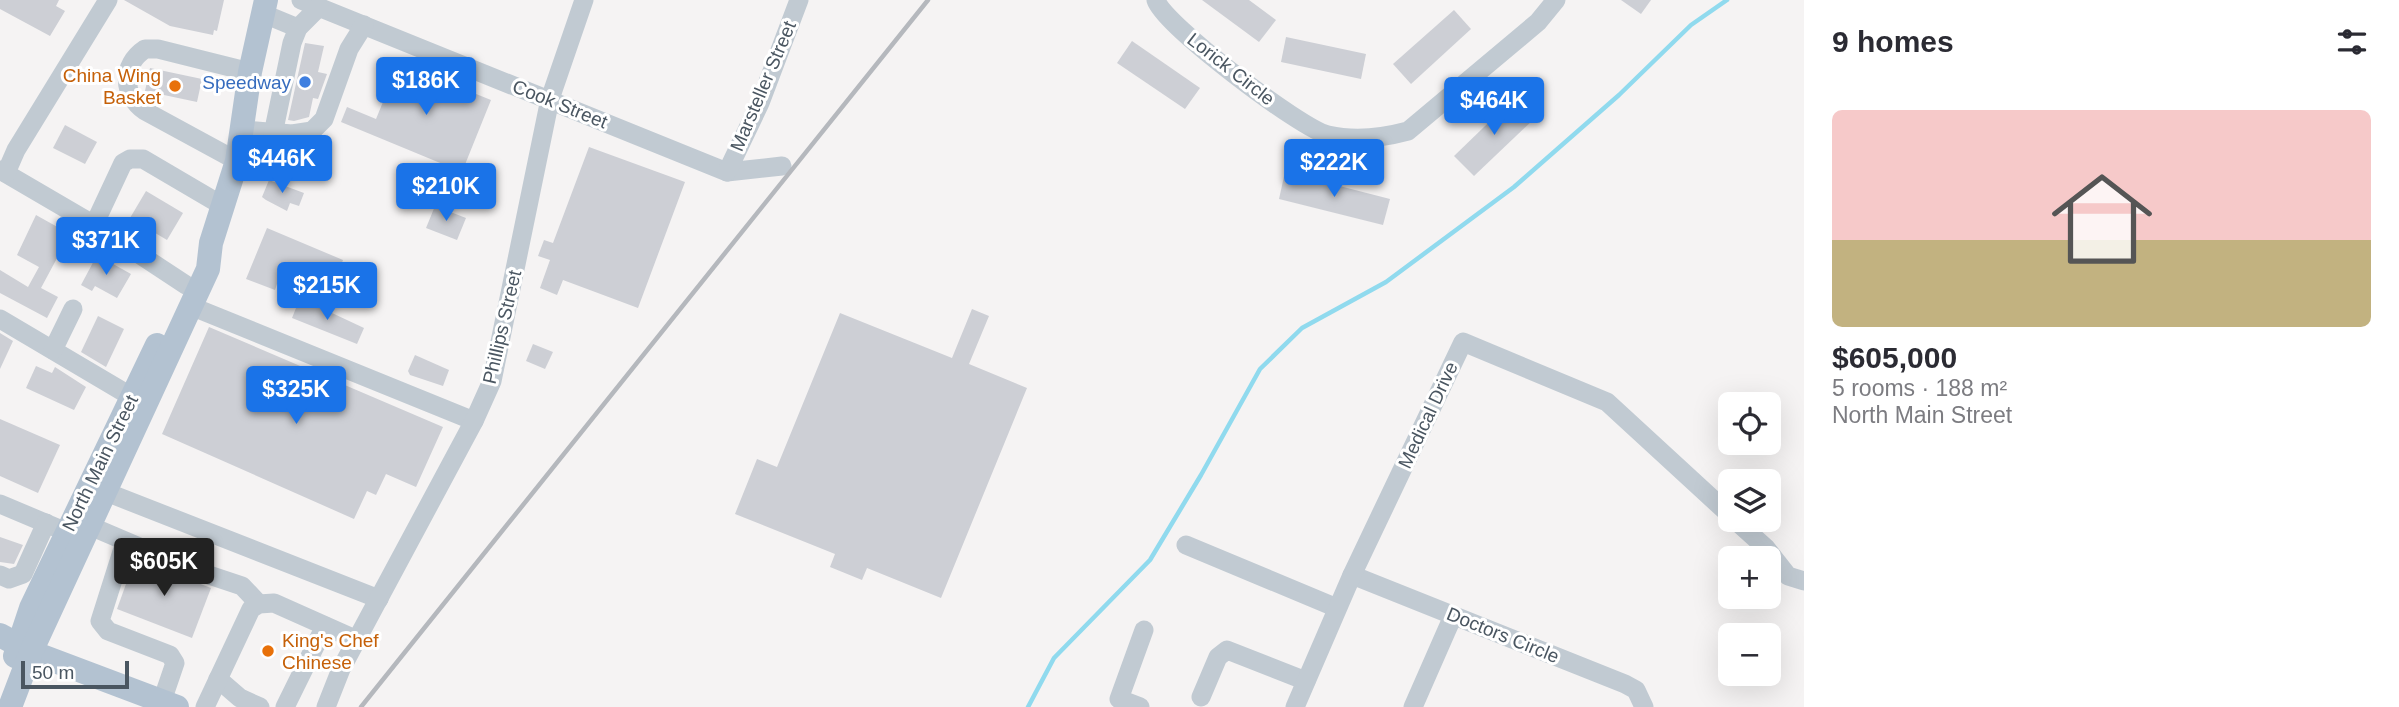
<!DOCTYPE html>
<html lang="en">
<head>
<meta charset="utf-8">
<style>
	:root { --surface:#fff; --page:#f7f7f7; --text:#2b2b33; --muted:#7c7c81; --line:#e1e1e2; --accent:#1a73e8 }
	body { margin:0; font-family:Helvetica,sans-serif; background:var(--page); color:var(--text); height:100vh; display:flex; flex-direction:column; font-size:26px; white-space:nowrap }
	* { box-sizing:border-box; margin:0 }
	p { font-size:23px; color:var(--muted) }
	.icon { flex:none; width:38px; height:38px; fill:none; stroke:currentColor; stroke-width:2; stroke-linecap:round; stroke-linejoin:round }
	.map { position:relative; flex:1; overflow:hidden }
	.drawer { display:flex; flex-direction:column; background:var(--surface); width:595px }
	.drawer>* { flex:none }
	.fabs { position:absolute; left:1718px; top:392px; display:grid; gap:14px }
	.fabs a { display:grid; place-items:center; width:63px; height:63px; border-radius:10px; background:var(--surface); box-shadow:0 7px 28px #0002; font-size:35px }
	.scale { position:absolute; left:21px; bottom:18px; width:108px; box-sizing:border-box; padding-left:7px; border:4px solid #4a5661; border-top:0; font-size:19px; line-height:24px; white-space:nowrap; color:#4a5661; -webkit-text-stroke:5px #fff; paint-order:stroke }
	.price { position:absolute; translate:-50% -60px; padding:0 16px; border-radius:7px; background:var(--accent); color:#fff; font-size:23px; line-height:46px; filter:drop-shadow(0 2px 4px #0008) }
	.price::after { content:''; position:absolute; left:50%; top:42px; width:21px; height:16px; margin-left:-10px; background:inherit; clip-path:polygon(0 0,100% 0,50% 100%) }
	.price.current { background:#222; color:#fff }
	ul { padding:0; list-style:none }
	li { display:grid; align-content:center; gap:14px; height:371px; padding:0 28px }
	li+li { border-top:2px solid var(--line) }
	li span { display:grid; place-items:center; height:217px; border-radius:10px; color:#555 }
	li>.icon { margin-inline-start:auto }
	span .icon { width:126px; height:126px; fill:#fffc; stroke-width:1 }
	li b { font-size:30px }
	h2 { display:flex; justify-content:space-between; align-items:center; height:84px; padding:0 28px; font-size:30px }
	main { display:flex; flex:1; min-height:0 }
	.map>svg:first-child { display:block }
</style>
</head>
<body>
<main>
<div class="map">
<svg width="1804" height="707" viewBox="0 0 1804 707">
	<rect width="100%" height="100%" fill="#f5f3f3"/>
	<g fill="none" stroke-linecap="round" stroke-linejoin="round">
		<polyline stroke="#90daee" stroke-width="4.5" points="1028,707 1054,658 1150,560 1201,475 1260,369 1302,328 1386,282 1514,187 1619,95 1691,25 1727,0"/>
	</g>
	<g fill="#cdcfd5">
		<polygon points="0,0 59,0 56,6 65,11 50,36 0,9"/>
		<polygon points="124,0 224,0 217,31 214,30 213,35 170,26"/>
		<polygon points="1202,0 1249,0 1276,20 1259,42"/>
		<polygon points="1621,0 1651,0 1641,14"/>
		<polygon points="1454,10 1471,29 1411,84 1393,64"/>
		<polygon points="1286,37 1366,54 1361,79 1281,62"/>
		<polygon points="1132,41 1200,88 1185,109 1117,63"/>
		<polygon points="305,43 324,46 318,72 327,74 318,99 313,98 309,117 294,121 288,120"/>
		<polygon points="399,63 491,100 462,172 341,122 347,107 376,119"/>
		<polygon points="150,68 202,79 197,102 145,91"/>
		<polygon points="1514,98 1534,119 1474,176 1454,156"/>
		<polygon points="65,125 97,142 85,164 53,148"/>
		<polygon points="589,147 685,182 638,308 563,280 557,295 540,288 550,260 538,256 544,240 553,243"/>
		<polygon points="1285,172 1390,199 1383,225 1279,199"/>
		<polygon points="269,180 304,193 299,206 290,203 287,211 266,200 262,197"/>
		<polygon points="146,191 183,213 167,240 130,218"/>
		<polygon points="435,206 466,218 457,240 426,228"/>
		<polygon points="36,215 70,234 41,288 58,297 47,318 0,293 0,270 28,287 39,267 17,255"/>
		<polygon points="267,228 343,260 337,276 303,262 292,290 277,284 275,290 246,279"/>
		<polygon points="97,255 131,274 117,298 95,286 92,291 81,285"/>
		<polygon points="300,298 364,328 357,344 292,318"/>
		<polygon points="972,309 989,316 969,364 1027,388 941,598 867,568 862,580 830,567 835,554 735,514 757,459 777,467 840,313 952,358"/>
		<polygon points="98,316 124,329 106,367 81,352"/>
		<polygon points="209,327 443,427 416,487 386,474 376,495 367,491 354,519 162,434"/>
		<polygon points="0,333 13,341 0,369"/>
		<polygon points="533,344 553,352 545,369 526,361"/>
		<polygon points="415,355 449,370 443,386 410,375 408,371"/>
		<polygon points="36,366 52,373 55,367 86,387 74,410 26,388"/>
		<polygon points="0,419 60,445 38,493 0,476"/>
		<polygon points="0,537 23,545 14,564 0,562"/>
		<polygon points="135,559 211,588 192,638 117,609"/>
	</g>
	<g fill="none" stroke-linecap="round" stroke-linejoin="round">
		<g stroke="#c1cad2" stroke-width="19">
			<polyline points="301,0 727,172 782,166"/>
			<path d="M1156,0C1164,25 1301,129 1328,135C1354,141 1382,138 1408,131L1538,22L1556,0"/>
			<polyline points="264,14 298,28"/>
			<polyline points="243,130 292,134 312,131 324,119 349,49 364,25"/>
			<polyline points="273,134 292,43 298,28 319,7"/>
			<path d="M237,161L145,111C122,95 121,65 145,49H158L250,72"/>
			<polyline points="0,170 101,229 186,285"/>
			<polyline points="727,172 760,103 799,0"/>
			<polyline points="6,173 16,150 108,0"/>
			<polyline points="94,225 123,163 130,159 143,159 223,206"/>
			<polyline points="193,307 474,421"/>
			<polyline points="0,319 132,397"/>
			<polyline points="53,350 73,309"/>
			<polyline points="106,492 379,599"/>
			<polyline points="0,504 57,528"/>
			<polyline points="1735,520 1766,548 1788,576 1804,581"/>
			<polyline points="90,526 191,569 242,586 259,604"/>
			<polyline points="125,542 100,621 108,631 170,655 175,663 162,701"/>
			<polyline points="1186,545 1337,608"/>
			<polyline points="0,575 9,579 23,574 46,523"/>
			<polyline points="1352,575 1625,684 1636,690 1644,707"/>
			<polyline points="218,679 240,698 260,707"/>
			<polyline points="1201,697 1218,657 1227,650 1306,681"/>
			<polyline points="205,707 251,609 259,604 274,603 357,640"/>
			<polyline points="285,707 325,626"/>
			<polyline points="326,707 341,669 474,421 492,381 550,99 584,0"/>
			<polyline points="1140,707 1119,699 1144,630"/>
			<polyline points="1295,707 1352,575 1463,342 1607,402 1731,516"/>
			<polyline points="1413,707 1453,616"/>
		</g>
		<g stroke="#b3c2d1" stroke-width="24">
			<polyline points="0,635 31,652 177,707"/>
			<polyline points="15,656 31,608 157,345"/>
			<polyline points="10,707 31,652 208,269 211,243 237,161 250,72 266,0"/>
		</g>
		<polyline stroke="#b5b8bd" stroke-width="4.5" points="361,707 928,0"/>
	</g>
	<circle fill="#3f7fe0" stroke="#fff" stroke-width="2.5" cx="305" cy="82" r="7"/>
	<g fill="#e8710a" stroke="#fff" stroke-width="2.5">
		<circle cx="175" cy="86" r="7"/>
		<circle cx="268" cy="651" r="7"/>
	</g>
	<g text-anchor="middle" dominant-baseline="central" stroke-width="6" stroke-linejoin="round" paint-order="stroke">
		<g font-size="19" fill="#4a5661" stroke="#fff">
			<text transform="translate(1231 69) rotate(38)">Lorick Circle</text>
			<text transform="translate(763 86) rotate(-67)">Marsteller Street</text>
			<text transform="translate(560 104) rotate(22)">Cook Street</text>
			<text transform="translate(502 327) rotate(-77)">Phillips Street</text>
			<text transform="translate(1428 415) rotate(-65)">Medical Drive</text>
			<text transform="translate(100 463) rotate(-64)">North Main Street</text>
			<text transform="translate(1503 635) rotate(22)">Doctors Circle</text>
		</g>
		<g font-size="19" fill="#c56008" stroke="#fff" text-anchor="end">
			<text x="161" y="75">China Wing<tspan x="161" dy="22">Basket</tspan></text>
			<text x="282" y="640" text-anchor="start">King's Chef<tspan x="282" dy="22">Chinese</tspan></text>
		</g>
		<g font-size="19" fill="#366cbe" stroke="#fff" text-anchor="end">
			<text x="291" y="82">Speedway</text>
		</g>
	</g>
</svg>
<div class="fabs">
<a><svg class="icon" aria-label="locate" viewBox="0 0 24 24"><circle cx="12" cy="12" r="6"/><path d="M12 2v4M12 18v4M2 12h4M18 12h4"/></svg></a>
<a><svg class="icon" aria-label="layers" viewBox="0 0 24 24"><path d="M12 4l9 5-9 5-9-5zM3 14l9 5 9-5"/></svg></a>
<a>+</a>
<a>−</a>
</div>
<div class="scale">50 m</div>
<b class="price" style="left:426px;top:117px">$186K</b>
<b class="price" style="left:1494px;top:137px">$464K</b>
<b class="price" style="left:282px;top:195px">$446K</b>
<b class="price" style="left:1334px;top:199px">$222K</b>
<b class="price" style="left:446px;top:223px">$210K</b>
<b class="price" style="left:106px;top:277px">$371K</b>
<b class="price" style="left:327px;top:322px">$215K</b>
<b class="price" style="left:296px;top:426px">$325K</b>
<b class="price current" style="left:164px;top:598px">$605K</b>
</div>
<section class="drawer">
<h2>9 homes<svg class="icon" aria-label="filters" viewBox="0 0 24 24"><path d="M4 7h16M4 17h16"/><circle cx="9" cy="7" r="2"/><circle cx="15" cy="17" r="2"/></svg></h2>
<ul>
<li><span style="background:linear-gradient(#f6c9c9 60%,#c2b280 0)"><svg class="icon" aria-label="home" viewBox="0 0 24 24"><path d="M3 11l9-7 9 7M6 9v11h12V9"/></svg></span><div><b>$605,000</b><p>5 rooms · 188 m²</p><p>North Main Street</p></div></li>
</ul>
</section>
</main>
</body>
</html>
